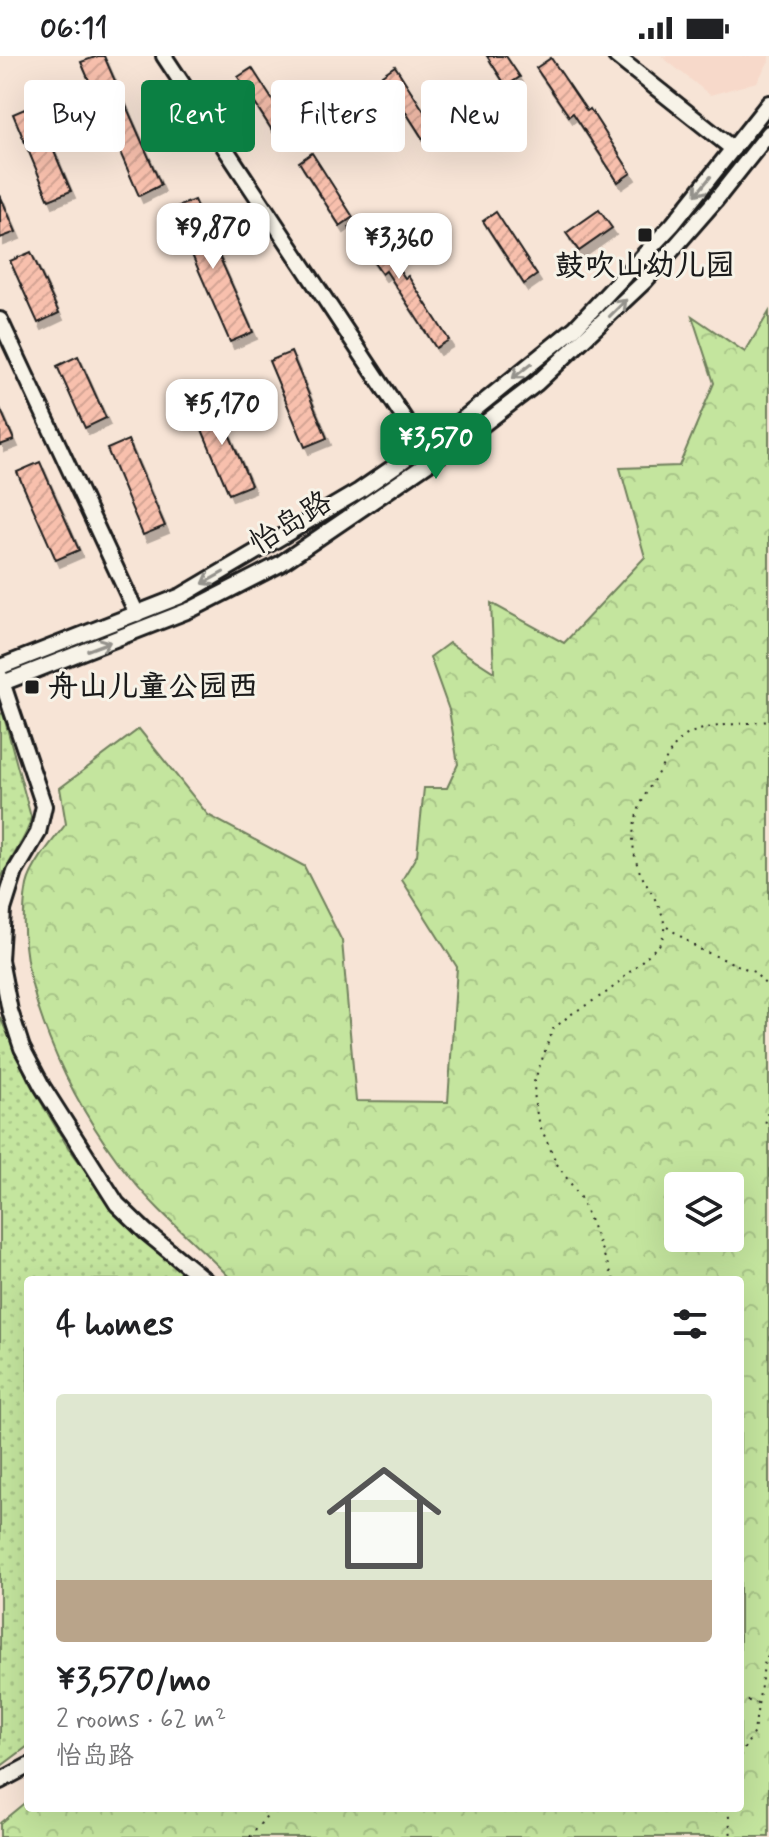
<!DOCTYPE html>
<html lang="en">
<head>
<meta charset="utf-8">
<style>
	:root { --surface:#fff; --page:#f2f2f2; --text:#202124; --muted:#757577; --line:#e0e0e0; --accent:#0b8043 }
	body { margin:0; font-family:Mynerve,"LXGW WenKai TC",sans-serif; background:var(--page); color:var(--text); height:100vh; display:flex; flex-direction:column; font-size:30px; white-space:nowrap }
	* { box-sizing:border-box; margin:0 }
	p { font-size:26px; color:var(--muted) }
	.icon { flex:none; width:44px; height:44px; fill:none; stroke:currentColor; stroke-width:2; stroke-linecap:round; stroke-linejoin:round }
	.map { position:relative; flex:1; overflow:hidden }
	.drawer { position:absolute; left:24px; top:1220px; width:720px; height:536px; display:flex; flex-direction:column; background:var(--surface); border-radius:8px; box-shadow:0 8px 32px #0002 }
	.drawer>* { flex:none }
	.banner { position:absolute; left:24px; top:24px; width:722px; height:72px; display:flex; gap:16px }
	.controls { position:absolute; left:664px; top:1116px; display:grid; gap:16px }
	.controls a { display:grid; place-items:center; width:80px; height:80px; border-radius:8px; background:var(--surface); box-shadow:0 8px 32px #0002; font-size:40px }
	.price { position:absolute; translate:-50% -68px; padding:0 18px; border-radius:16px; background:#fff; color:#222; font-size:26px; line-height:52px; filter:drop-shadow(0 2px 4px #0008) }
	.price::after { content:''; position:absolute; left:50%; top:48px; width:24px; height:18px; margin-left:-12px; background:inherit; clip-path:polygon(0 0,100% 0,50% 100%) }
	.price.on { background:var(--accent); color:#fff }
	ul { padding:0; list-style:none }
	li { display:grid; align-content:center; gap:16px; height:424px; padding:0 32px }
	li+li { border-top:2px solid var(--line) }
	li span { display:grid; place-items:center; height:248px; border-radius:8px; color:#555 }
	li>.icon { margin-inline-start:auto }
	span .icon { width:144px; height:144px; fill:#fffc; stroke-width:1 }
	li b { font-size:34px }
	h2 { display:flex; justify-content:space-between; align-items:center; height:96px; padding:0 32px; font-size:34px }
	.tag { padding:0 28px; border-radius:8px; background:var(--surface); box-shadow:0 8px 32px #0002; font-size:28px; line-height:72px }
	.tag.on { background:var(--accent); color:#fff }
	.status { display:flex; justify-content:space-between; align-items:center; height:56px; padding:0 40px; background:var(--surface); direction:ltr }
	.status svg { height:22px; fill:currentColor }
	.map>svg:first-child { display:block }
</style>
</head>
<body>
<div class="status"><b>06:11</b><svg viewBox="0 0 49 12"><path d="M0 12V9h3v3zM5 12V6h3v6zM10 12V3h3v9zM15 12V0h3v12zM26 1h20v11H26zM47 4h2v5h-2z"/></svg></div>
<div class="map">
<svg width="769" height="1781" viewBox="0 0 769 1781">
	<defs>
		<pattern id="forest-crowns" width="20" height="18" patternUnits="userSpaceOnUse" patternTransform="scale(2)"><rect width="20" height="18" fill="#c4e59e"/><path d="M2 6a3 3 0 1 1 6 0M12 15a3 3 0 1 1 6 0" fill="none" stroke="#a8c488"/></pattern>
		<pattern id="park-dots" width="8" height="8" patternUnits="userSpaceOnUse" patternTransform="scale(2)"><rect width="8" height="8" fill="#c4e59e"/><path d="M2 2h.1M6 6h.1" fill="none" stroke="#a8c488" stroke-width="1.8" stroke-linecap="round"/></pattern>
		<pattern id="building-hatch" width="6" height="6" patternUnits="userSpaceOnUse" patternTransform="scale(2)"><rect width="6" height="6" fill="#f8c0ad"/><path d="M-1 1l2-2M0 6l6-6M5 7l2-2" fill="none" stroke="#d4a494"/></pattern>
		<filter id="shadow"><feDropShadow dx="4" dy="7" stdDeviation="0" flood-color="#0004"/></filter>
	</defs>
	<rect width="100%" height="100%" fill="#f7e4d6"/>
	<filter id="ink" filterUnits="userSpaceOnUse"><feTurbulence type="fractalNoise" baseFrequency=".0125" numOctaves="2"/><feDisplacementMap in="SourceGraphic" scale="16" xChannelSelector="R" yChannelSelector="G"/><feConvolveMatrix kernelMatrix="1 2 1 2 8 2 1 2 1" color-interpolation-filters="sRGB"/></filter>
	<g filter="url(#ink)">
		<polygon fill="#f7d9ca" points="661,0 769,0 769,5 757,26 710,39"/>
		<path fill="url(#forest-crowns)" stroke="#70805d" stroke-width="2" fill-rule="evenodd" d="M769,256V1781H0V1767L28,1744V1752H740V1224H232C199,1189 159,1158 129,1120C71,1047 9,925 27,829C31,810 54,783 66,768L60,732L139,673L208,759L304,810L342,885L356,1045L448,1046L457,911L402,824L417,799L424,732H447L458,708L449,654L430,601L449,587L494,616L491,547L564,587L645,501L620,412L679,410L714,327L692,260L745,296ZM678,1130H730V1182H678Z"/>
		<g fill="url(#park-dots)" stroke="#70805d" stroke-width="2">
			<path d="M3,657L31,761C29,779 8,806 0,824V658Z"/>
			<polygon points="0,961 28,1024 66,1088 112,1151 128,1170 196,1224 28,1224 28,1690 0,1711"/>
		</g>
		<g fill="url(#building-hatch)" stroke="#1c1c1c" stroke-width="2" filter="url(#shadow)">
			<polygon points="98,0 104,0 161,129 139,140 81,6"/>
			<polygon points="487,0 506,0 520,21 506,30"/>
			<polygon points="551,2 587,55 590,53 631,117 618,126 573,57 569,60 536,12"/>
			<polygon points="395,10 436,74 423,83 382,19"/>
			<polygon points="252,12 293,76 279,85 238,21"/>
			<polygon points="34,49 71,135 49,144 13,58"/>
			<polygon points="312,97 353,161 340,170 299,106"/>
			<polygon points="0,139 16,176 0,182"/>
			<polygon points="194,144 253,276 230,286 172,153"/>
			<polygon points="599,154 612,172 579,195 566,177"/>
			<polygon points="496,156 537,219 524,228 483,165"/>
			<polygon points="363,161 405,222 408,220 449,284 436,292 386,215 382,218 349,171"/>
			<polygon points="31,196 59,257 38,267 10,205"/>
			<polygon points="291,296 327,382 305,391 269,305"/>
			<polygon points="78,300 106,362 85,372 57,310"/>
			<polygon points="214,343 251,429 229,438 193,352"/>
			<polygon points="0,352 14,384 0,389"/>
			<polygon points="128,384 165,470 143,479 107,393"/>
			<polygon points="40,406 79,494 56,504 17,416"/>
		</g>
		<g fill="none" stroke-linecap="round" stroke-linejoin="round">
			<defs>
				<g id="minor">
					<polyline points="164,0 423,391"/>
					<polyline points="616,0 733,93"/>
					<polyline points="0,264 137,558"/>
					<polyline points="0,611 181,540 359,435 463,363 575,272 673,168 769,47"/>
					<polyline points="0,620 44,750 38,777 15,816 3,854 0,904 10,955 22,992 42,1030 117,1148 146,1176 205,1224"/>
					<polyline points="0,628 192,553 280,508 468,380 537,327 645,225 715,145 769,77"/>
					<polyline points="0,1725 28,1710"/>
				</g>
			</defs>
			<use href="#minor" stroke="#1c1c1c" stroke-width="20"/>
			<g stroke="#1c1c1c" stroke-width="2" stroke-dasharray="2 6" stroke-linecap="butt">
				<polyline points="667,871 699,893 754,916 769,932"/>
				<polyline points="769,1049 765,1069 769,1067"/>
				<path d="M614,1224L580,1141L557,1108L541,1072L535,1051L534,1026L553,973L570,959L609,935L659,889C676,861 647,837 638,811C624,771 642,742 663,709C670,696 677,683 691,677C711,668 746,668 769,665"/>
				<polyline points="740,1643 758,1647"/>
				<polyline points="740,1700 754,1676 765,1603 769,1599"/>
				<polyline points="728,1752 731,1781"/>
				<polyline points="250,1781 273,1752"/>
			</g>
			<use href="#minor" stroke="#f7f3e8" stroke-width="14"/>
		</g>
		<defs><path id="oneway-shaft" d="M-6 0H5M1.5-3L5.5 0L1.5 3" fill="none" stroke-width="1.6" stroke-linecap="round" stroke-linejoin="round" transform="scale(2)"/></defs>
		<g stroke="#94928c">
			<use href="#oneway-shaft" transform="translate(703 130) rotate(129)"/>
			<use href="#oneway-shaft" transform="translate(618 252) rotate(-45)"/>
			<use href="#oneway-shaft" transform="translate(522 315) rotate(141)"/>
			<use href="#oneway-shaft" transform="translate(213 522) rotate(151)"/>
			<use href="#oneway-shaft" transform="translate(99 590) rotate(-21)"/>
		</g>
	</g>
	<g fill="#1c1c1c" stroke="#f7f3e8" stroke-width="3">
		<rect x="637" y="171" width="16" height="16" rx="4"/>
		<rect x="24" y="623" width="16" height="16" rx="4"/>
	</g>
	<g text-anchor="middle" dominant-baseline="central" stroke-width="6" stroke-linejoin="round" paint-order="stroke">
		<g font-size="30" font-weight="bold" fill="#1c1c1c" stroke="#f7f3e8">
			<text x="645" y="210">鼓吹山幼儿园</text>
			<text x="48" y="631" text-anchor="start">舟山儿童公园西</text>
		</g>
		<g font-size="30" fill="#1c1c1c" stroke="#f7f3e8">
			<text transform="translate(291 467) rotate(-32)">怡岛路</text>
		</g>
	</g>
</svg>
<div class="controls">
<a><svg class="icon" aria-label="layers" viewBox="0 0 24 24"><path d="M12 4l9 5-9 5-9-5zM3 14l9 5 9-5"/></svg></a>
</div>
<b class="price" style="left:213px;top:215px">¥9,870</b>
<b class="price" style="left:399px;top:225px">¥3,360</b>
<b class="price" style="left:222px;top:391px">¥5,170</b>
<b class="price on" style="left:436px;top:425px">¥3,570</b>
<div class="banner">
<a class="tag">Buy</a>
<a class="tag on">Rent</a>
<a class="tag">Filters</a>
<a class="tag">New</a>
</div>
<section class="drawer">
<h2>4 homes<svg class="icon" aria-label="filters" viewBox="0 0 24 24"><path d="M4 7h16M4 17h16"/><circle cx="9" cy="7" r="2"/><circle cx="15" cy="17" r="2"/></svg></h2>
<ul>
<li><span style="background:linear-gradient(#dfe7d0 75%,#b9a48a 0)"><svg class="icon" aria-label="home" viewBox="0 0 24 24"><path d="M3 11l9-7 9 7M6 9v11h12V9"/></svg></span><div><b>¥3,570/mo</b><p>2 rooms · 62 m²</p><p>怡岛路</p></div></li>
</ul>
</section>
</div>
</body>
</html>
